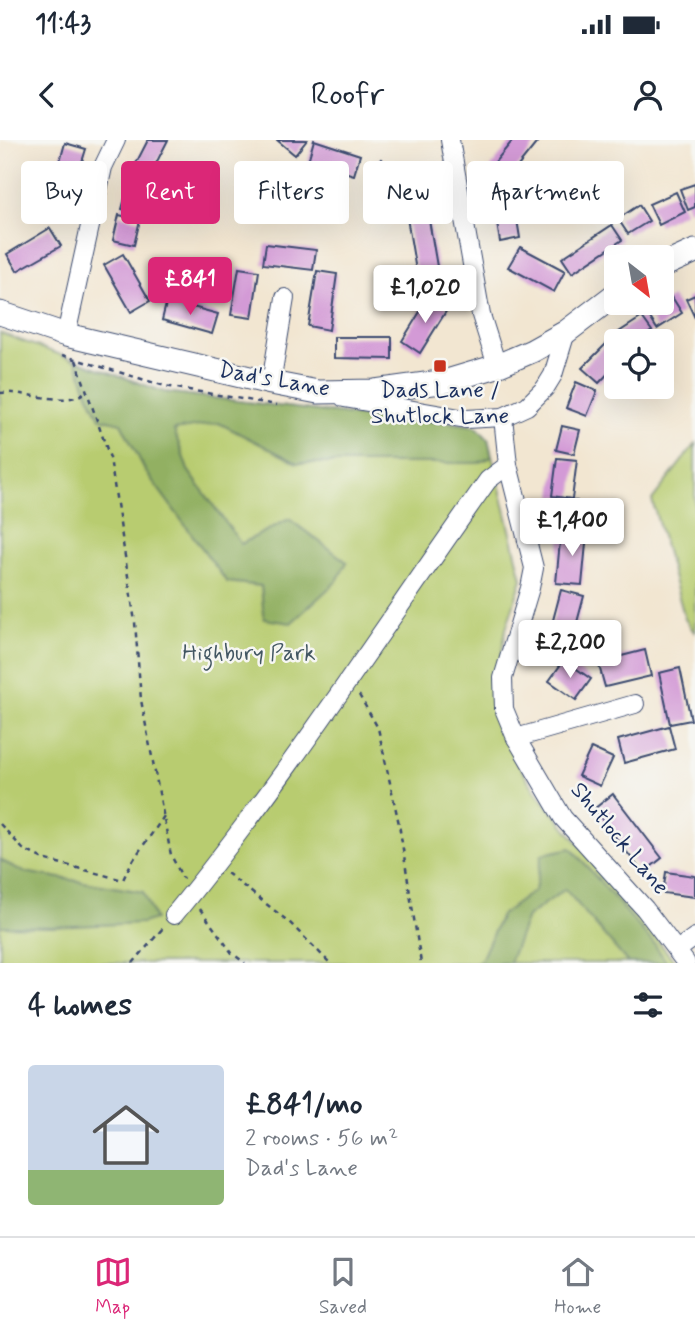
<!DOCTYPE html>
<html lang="en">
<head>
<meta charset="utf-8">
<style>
	:root { --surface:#fff; --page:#f6f6f7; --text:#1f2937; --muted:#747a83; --line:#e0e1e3; --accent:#db2777 }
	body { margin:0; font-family:Mynerve,sans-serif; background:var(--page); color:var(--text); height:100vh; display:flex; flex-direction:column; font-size:26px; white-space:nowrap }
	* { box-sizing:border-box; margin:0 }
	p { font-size:23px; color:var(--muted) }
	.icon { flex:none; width:38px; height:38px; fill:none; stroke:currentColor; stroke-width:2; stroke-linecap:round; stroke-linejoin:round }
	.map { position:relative; height:823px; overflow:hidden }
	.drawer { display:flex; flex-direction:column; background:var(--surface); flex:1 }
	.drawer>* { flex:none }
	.banner { position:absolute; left:21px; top:21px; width:654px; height:63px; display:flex; gap:14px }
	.needle { width:46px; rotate:149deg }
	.fabs { position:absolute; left:604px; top:105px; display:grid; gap:14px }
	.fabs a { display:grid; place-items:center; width:70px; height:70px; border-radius:7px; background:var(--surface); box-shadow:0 7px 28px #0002; font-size:35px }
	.price { position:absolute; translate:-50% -60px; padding:0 16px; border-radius:7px; background:#fff; color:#222; font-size:23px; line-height:46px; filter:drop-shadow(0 2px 4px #0008) }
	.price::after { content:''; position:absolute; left:50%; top:42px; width:21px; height:16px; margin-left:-10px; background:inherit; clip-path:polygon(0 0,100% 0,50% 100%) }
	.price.selected { background:var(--accent); color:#fff }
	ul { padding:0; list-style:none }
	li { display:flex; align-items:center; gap:21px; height:175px; padding:0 28px }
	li+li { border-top:2px solid var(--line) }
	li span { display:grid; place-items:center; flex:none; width:196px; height:140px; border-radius:7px; color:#555 }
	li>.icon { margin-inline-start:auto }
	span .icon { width:84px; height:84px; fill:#fffc; stroke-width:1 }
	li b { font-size:30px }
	h2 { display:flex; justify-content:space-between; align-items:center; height:84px; padding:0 28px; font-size:30px }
	.tag { padding:0 24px; border-radius:7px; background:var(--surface); box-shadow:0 7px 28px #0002; font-size:24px; line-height:63px }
	.tag.selected { background:var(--accent); color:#fff }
	.status { display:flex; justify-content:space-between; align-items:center; height:49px; padding:0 35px; background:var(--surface); direction:ltr }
	.status svg { height:19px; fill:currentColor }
	header { display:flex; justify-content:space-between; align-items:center; height:91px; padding:0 28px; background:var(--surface); font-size:32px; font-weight:600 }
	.tabs { display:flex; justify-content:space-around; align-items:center; height:98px; border-top:2px solid var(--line); background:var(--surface); font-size:19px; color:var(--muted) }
	.tabs a { display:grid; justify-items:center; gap:4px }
	.tabs .selected { color:var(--accent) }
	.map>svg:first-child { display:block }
</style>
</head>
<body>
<div class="status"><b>11:43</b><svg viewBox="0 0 49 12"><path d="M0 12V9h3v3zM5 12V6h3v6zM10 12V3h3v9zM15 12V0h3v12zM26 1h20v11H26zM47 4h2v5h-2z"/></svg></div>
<header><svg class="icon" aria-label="back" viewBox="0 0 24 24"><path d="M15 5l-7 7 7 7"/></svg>Roofr<svg class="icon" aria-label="person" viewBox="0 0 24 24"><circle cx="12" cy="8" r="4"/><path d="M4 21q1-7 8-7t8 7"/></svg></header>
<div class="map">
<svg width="695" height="823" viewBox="0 0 695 823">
	<rect width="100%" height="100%" fill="#f6f6f2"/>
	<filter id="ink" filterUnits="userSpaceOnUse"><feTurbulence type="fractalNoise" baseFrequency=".0143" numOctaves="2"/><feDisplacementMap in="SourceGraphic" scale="14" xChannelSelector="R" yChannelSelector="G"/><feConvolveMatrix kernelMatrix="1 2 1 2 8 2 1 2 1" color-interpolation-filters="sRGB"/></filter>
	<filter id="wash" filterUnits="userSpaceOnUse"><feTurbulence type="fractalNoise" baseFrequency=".00686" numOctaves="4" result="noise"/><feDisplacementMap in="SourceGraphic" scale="28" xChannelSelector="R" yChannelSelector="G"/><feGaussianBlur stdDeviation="1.57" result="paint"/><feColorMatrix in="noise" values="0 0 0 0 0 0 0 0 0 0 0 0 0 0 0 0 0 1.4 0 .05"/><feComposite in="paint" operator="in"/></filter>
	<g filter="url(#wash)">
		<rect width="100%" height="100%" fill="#f2e6d1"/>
		<g fill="#b8cc6f" stroke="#6a7e66" stroke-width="2">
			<polygon points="0,193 164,252 376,278 448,282 488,299 522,439 506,489 496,546 504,593 518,624 534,649 676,823 0,823"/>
			<polygon points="695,304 695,493 685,479 652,360"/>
		</g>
		<g fill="#92b062" stroke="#567060" stroke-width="2">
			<polygon points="76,220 164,252 376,278 448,282 476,286 488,299 492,317 478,323 297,323 219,283 174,290 188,330 241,404 289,379 347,422 337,441 291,483 264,479 261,446 227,442 146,332 121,283 100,278 87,251"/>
			<polygon points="571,708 655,805 667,823 628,823 565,749 527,777 509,823 476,823 482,818 501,775 535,750 542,714"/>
			<polygon points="0,720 24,732 143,752 155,779 142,783 52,787 0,786"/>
		</g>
		<g id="blocks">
			<g fill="#d39ad6">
				<polygon points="148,0 168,0 146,43 130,35"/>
				<polygon points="277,0 307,0 295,15"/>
				<polygon points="314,0 360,15 354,35 308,21"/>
				<polygon points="513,0 539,0 506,41 490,28"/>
				<polygon points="65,3 86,9 77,38 57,32"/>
				<polygon points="381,19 419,51 408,64 370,32"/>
				<polygon points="49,37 65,41 60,63 44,59"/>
				<polygon points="129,44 149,49 142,75 122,69"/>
				<polygon points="695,44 695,67 688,70 680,49"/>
				<polygon points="512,49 520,98 500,102 492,52"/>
				<polygon points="676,52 685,72 659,85 649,64"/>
				<polygon points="639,65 649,81 628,94 618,79"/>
				<polygon points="428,74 440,144 419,148 407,78"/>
				<polygon points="119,75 140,80 134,105 113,100"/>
				<polygon points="612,85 622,100 572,133 562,118"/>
				<polygon points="50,88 61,106 17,131 7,114"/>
				<polygon points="266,104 316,110 313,130 263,124"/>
				<polygon points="520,107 565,131 554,152 508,127"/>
				<polygon points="123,114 150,161 131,172 104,125"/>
				<polygon points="239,128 259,131 252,178 231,175"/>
				<polygon points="317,131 337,134 329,190 308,186"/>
				<polygon points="695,155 695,178 686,159"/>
				<polygon points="429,157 448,168 420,213 402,201"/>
				<polygon points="672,157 682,173 657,189 647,173"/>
				<polygon points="167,160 218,174 212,194 162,180"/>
				<polygon points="642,177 652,191 637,201 626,201 619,192"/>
				<polygon points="334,197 392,197 392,219 334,218"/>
				<polygon points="612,198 616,202 616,225 599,243 582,228"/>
				<polygon points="576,242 597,251 587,276 566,268"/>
				<polygon points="562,286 580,290 574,314 556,310"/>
				<polygon points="557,318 577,320 572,359 552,356"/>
				<polygon points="558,360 577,361 575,386 557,385"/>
				<polygon points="561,391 587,393 582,445 556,443"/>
				<polygon points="561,450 584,456 571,505 548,499"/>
				<polygon points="645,510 651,536 605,547 598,522"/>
				<polygon points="564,520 591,539 576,560 549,541"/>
				<polygon points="680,528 691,580 670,584 659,533"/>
				<polygon points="669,586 675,609 624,623 618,600"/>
				<polygon points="591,608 613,618 600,646 578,636"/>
				<polygon points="613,654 662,718 643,733 594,669"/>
				<polygon points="666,732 695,736 695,757 663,753"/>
			</g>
		</g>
	</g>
	<g filter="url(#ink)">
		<use href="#blocks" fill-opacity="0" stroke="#3b4a6f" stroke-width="2"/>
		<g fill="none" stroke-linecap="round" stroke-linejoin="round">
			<defs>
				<g id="minor">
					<polyline points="450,0 481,175 497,226"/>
					<polyline points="66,195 103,27 116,0"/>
					<polyline points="271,243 285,158"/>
					<polyline points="344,258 466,279 503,277 527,266 545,248 553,235 566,192"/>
					<polyline points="503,277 508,325 534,428 530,448 503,538 504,569 516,598 563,678 645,769 686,823"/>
					<polyline points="516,598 635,564"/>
					<path d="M174,775C288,636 384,486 488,340L508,325"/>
					<polyline points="677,810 695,797"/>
				</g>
				<g id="tertiary">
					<polyline points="662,126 695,111"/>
					<polyline points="0,173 66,195 271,243 318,252 375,251 447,241 497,226 532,211 566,192 616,154"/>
				</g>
			</defs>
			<use href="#minor" stroke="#3b4a6f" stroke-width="20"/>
			<use href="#tertiary" stroke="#3b4a6f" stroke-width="25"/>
			<g stroke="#3b4a6f" stroke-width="2.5" stroke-dasharray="5 5" stroke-linecap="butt">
				<polyline points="62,215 165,246 277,265"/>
				<polyline points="76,220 110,318 135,482 141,560 171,715 183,739"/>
				<path d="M0,253C23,250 67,268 85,252"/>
				<polyline points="359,555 378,588 399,684 421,823"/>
				<path d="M0,684L23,709L43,719L123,740C133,716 150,698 164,676"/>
				<polyline points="227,733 289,782 330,823"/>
				<polyline points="200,769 232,813 245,823"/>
				<polyline points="133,823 163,788"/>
			</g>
			<use href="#minor" stroke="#fff" stroke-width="18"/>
			<use href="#tertiary" stroke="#fff" stroke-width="23"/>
		</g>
	</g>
	<rect fill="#c8321e" stroke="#f6f6f2" stroke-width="2.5" x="433" y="219" width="14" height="14" rx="3.5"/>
	<g text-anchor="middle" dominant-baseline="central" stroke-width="5" stroke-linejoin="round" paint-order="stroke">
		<g font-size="23" fill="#1b2f5e" stroke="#f6f6f2">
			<text transform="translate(274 240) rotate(10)">Dad's Lane</text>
			<text transform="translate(619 699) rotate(50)">Shutlock Lane</text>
		</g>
		<g font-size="23" fill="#1b2f5e" stroke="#f6f6f2">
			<text x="440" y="251">Dads Lane /<tspan x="440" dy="26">Shutlock Lane</tspan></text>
		</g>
		<g font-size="23" fill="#425662" stroke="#f6f6f2">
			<text x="249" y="514">Highbury Park</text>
		</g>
	</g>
</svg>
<div class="fabs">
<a><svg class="needle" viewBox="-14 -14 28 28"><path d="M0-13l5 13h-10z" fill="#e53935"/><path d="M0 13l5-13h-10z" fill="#747a83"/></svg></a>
<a><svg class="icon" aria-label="locate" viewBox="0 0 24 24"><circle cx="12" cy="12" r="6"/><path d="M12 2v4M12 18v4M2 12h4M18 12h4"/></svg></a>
</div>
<b class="price selected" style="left:190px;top:177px">£841</b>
<b class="price" style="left:425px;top:185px">£1,020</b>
<b class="price" style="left:572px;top:418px">£1,400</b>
<b class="price" style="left:570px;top:540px">£2,200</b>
<div class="banner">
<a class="tag">Buy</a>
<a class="tag selected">Rent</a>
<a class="tag">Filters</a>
<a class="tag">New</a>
<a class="tag">Apartment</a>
</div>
</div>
<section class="drawer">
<h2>4 homes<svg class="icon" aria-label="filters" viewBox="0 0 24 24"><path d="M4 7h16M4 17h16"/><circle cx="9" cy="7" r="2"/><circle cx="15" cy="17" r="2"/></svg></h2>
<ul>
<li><span style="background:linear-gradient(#c9d6e8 75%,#8fb573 0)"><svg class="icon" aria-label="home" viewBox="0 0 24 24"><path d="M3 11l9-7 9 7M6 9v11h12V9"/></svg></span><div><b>£841/mo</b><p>2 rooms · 56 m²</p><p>Dad's Lane</p></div></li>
</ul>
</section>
<nav class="tabs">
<a class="selected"><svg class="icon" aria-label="map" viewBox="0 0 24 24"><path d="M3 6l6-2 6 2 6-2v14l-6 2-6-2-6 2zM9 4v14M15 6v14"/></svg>Map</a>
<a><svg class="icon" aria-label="saved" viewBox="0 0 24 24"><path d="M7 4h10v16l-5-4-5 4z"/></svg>Saved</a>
<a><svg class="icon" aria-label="home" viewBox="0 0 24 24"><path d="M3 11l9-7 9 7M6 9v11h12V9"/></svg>Home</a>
</nav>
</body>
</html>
